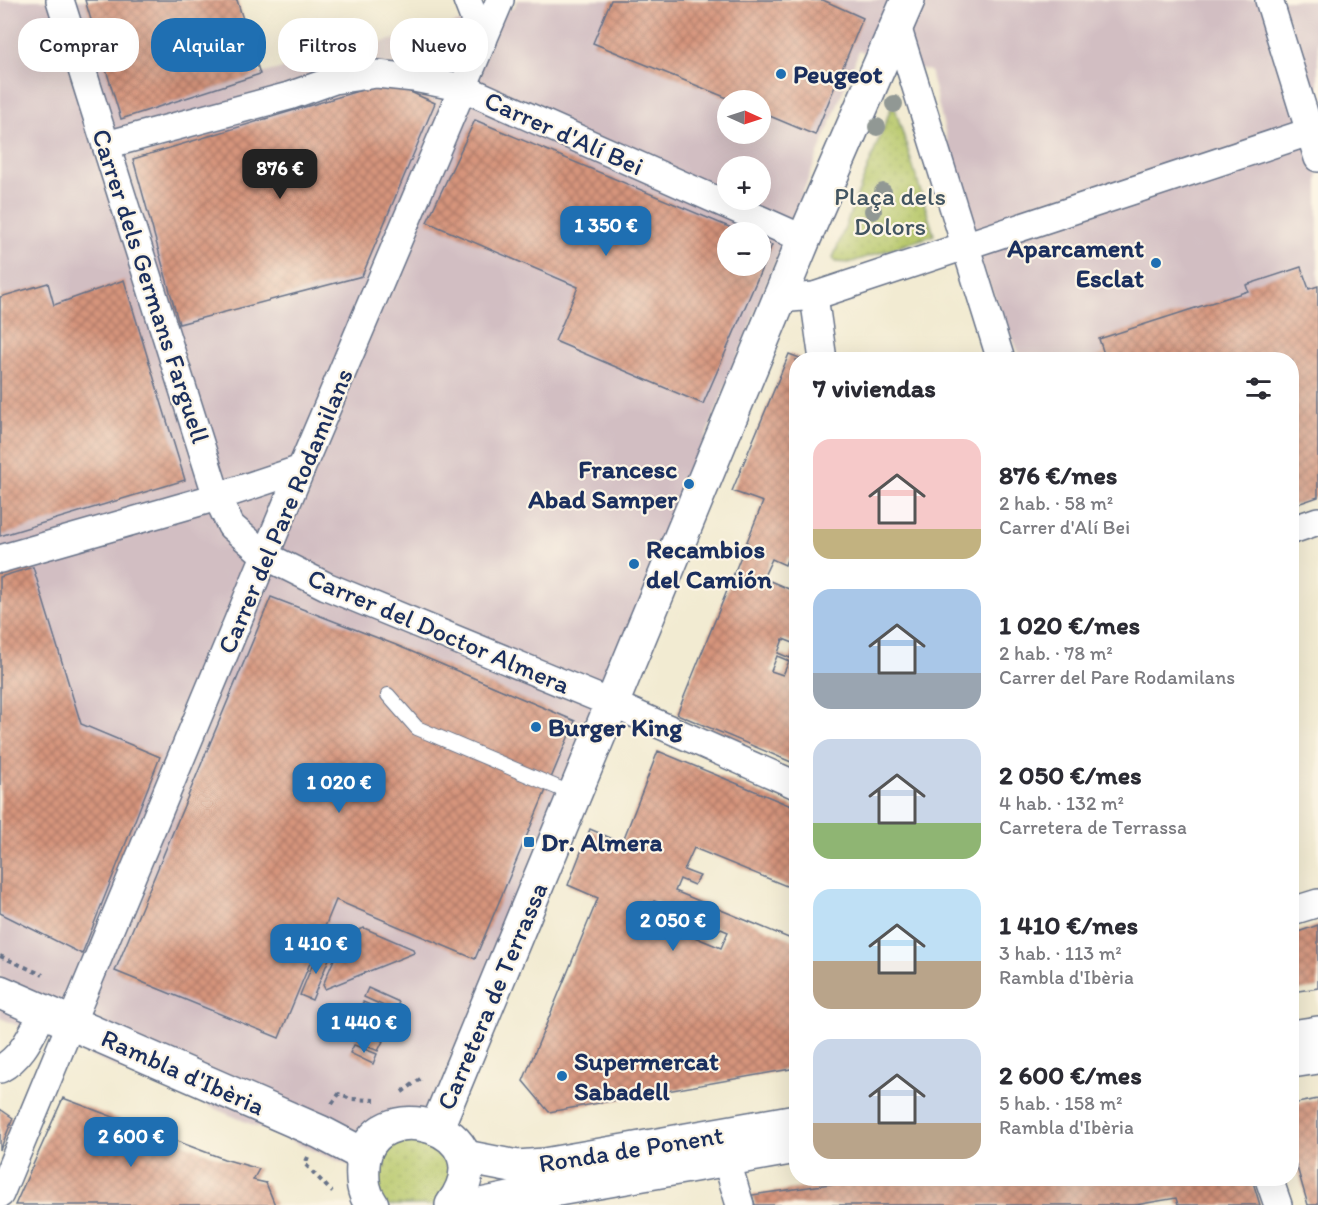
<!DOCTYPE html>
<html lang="es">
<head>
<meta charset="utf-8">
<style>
	:root { --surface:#fff; --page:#f7f7f7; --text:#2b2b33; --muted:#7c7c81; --accent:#1f6fb2 }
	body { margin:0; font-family:Itim,sans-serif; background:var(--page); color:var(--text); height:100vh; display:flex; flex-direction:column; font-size:22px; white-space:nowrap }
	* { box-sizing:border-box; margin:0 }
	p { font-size:20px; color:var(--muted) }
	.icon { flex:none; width:33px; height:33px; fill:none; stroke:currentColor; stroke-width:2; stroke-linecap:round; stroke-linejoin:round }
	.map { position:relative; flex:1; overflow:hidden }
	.details { position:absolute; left:789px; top:352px; width:510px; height:834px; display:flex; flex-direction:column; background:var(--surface); border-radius:24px; box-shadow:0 6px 24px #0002 }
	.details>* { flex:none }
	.guide { position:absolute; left:18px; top:18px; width:570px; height:54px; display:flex; gap:12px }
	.needle { width:39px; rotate:93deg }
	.buttons { position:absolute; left:717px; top:90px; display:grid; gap:12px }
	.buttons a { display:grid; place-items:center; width:54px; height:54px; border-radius:50%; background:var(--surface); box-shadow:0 6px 24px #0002; font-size:30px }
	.price { position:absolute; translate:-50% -51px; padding:0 14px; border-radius:12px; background:var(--accent); color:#fff; font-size:20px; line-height:39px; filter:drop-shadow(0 2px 3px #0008) }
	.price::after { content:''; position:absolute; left:50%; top:36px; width:18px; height:14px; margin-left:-9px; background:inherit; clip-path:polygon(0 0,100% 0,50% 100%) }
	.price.on { background:#222; color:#fff }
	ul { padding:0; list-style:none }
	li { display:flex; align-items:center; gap:18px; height:150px; padding:0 24px }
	li span { display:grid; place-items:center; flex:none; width:168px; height:120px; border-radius:18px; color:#555 }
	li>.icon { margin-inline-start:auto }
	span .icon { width:72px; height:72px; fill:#fffc; stroke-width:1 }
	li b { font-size:26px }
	h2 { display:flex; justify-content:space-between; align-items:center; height:72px; padding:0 24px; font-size:26px }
	.tag { padding:0 21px; border-radius:24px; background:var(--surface); box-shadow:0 6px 24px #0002; font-size:21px; line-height:54px }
	.tag.on { background:var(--accent); color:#fff }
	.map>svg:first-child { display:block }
</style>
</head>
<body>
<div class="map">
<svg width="1318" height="1205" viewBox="0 0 1318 1205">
	<defs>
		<pattern id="grass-dots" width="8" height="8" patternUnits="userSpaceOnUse" patternTransform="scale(1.5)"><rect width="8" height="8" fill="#b7c86b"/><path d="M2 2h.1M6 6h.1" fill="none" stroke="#9dac5f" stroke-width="1.8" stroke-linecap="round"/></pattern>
		<pattern id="building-cross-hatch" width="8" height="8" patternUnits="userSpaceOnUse" patternTransform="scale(1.5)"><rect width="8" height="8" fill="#d6947b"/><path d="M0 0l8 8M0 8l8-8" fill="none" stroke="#ad7968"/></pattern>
	</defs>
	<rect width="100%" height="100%" fill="#fcf5e5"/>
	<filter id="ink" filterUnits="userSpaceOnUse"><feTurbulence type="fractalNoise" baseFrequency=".0167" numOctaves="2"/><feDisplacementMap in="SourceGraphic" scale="12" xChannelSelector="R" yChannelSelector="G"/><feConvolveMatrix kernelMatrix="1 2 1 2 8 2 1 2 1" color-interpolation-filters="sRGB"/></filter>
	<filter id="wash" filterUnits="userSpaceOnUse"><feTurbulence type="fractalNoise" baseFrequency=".008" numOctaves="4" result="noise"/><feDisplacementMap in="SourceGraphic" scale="24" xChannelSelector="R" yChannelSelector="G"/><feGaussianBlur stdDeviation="1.35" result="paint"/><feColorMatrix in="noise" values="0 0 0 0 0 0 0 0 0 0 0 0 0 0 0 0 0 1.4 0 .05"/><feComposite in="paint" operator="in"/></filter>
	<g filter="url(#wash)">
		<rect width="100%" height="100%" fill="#f2ebd2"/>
		<path fill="#d2bec2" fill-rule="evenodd" d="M0,0H237L260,74L514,8L517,0H1318V497L1292,506V360H1022L975,251L930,71L859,51L407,1190L0,1018ZM728,100H760V134H728ZM728,166H760V200H728ZM728,232H760V266H728Z"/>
		<g fill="url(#grass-dots)" stroke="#697c64" stroke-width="1.5">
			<polygon points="891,108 895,108 934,235 849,263 835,262 833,258"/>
			<polygon points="369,1137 456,1143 450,1205 370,1205"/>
		</g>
		<g id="blocks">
			<g fill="url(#building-cross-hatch)" fill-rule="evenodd">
				<polygon points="85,0 237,0 260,74 121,119"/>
				<polygon points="611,0 823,0 863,18 815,135 760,112 760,100 732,100 593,43"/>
				<polygon points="388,82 435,103 362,276 179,324 133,159"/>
				<polygon points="475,120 741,232 728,232 728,266 760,266 760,241 772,245 703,404 555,341 578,287 427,222"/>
				<polygon points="1301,267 1309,289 1318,286 1318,497 1292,506 1292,360 1088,360 1104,354 1099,339 1248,291 1246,285"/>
				<polygon points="124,280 185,480 0,536 0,297 48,283 54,305"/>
				<path d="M789,354L805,360H796V425H795L791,434L796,437V561L788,557L785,565L772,559L763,578L796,592V764L677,714L763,502L732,491ZM783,639L796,644L790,658L778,653ZM777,656L789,661L783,675L771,671Z"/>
				<polygon points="33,567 81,724 160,757 82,954 0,913 0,577"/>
				<polygon points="271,597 396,645 575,721 475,959 336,900 279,1038 115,971"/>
				<path d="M658,751L796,808V890L694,848L684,870L700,876L694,885L680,879L675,891L796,941V1068L549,1112L523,1081L598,898L568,885L590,829L622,843ZM654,901L728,932L721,948L663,924L667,914L651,908Z"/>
				<polygon points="1318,925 1318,988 1292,992 1292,934"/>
				<polygon points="364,928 413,949 414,953 325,989 323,985 344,936"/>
				<polygon points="319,949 331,954 312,1000 300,995"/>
				<polygon points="368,988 399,1002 395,1011 364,997"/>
				<polygon points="363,1002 393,1015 390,1024 359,1010"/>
				<polygon points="365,1018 388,1028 383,1037 361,1027"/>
				<polygon points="360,1031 383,1041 378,1051 355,1041"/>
				<polygon points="354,1045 377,1054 373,1064 350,1053"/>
				<polygon points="63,1098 224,1159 259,1169 253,1180 266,1183 275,1205 15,1205"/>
				<polygon points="1318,1099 1318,1205 1308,1205 1292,1150 1292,1104"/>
				<polygon points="0,1109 13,1118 0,1150"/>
				<polygon points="866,1179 1252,1179 1260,1205 1178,1205 1176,1198 1135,1205 755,1205 752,1195"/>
			</g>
		</g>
	</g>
	<g filter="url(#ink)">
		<use href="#blocks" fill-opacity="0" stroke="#667187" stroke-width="1.5"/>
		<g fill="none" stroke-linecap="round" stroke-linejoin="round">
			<defs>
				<polyline id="service" points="388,695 417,728 575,795"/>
				<g id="minor">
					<polyline points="60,0 217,497 231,526 266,556 326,586 613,704 796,785"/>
					<polyline points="467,0 483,41"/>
					<polyline points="1269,0 1318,158"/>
					<polyline points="897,26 1001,360"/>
					<polyline points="106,145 289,96 334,80 377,74 414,78 464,88 804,239"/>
					<polyline points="814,296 823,360"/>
					<polyline points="780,299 814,296 1318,129"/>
					<polyline points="1292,530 1318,521"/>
					<polyline points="0,559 217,497 301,469"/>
					<polyline points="1292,911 1318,903"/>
					<path d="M0,1069C23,1057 32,1033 44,1011"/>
					<polyline points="726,1159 740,1205"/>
					<polyline points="1269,1179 1278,1205"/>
					<polyline points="0,1194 301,469 500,0"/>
				</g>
				<g id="secondary">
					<polyline points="0,992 320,1132 364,1155"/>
					<polyline points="1292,1037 1318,1033"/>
					<polyline points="1292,1061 1318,1057"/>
					<polyline points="465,1157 517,1167 544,1165 796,1121"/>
					<polyline points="481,1205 547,1191 796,1147"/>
				</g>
				<g id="primary">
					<polyline points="437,1127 804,239 908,0"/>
					<path d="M372,1205C363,1193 362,1180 363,1165C369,1089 510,1126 452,1205"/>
				</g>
			</defs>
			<use href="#service" stroke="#667187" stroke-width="16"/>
			<use href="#minor" stroke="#667187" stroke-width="30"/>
			<use href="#secondary" stroke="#667187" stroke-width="36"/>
			<use href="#primary" stroke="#667187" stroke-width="36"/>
			<g stroke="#667187" stroke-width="4" stroke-dasharray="4.5 4.5" stroke-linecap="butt">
				<polyline points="0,956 43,975"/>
				<polyline points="402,1092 423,1077"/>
				<polyline points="332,1104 339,1094 350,1099 375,1100"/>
				<polyline points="308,1157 305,1164 332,1192"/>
			</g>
			<use href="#service" stroke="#fff" stroke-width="14"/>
			<use href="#minor" stroke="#fff" stroke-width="27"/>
			<use href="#secondary" stroke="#fff" stroke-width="33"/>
			<use href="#primary" stroke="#fff" stroke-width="33"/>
		</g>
		<g fill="#919894">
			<circle cx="894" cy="104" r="9"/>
			<circle cx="877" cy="127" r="9"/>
			<circle cx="883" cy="192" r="9"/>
			<circle cx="873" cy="211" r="9"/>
		</g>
	</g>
	<g fill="#1f6fb2" stroke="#fcf5e5" stroke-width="2">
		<circle cx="781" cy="74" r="6"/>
		<circle cx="1156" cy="263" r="6"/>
		<circle cx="689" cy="484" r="6"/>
		<circle cx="634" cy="564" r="6"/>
		<circle cx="536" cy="727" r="6"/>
		<rect x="523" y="836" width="12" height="12" rx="3"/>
		<circle cx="562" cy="1076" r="6"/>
	</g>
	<g text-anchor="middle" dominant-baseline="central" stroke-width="4.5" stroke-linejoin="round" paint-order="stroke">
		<g font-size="26" font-weight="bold" fill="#1b2f5e" stroke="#fcf5e5" text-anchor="start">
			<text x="793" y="74">Peugeot</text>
			<text x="1144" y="248" text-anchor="end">Aparcament<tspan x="1144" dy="30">Esclat</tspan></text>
			<text x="677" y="469" text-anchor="end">Francesc<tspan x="677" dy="30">Abad Samper</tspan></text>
			<text x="646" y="549">Recambios<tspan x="646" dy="30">del Camión</tspan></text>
			<text x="548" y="727">Burger King</text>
			<text x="541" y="842">Dr. Almera</text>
			<text x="574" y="1061">Supermercat<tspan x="574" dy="30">Sabadell</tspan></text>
		</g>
		<g font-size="26" fill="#1b2f5e" stroke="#fcf5e5">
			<text transform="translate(564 133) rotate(24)">Carrer d'Alí Bei</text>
			<text transform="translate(151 286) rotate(72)">Carrer dels Germans Farguell</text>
			<text transform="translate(285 511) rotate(-67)">Carrer del Pare Rodamilans</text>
			<text transform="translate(439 631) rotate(23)">Carrer del Doctor Almera</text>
			<text transform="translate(492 996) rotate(-67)">Carretera de Terrassa</text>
			<text transform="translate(183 1072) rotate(24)">Rambla d'Ibèria</text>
			<text transform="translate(631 1149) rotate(-9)">Ronda de Ponent</text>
		</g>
		<g font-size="26" fill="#425561" stroke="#fcf5e5">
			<text x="890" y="196">Plaça dels<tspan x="890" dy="30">Dolors</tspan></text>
		</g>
	</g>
</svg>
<div class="buttons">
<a><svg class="needle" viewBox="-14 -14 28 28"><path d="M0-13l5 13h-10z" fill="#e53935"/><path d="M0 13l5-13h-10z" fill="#7c7c81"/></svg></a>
<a>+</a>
<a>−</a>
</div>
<b class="price on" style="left:280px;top:200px">876 €</b>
<b class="price" style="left:606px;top:257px">1 350 €</b>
<b class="price" style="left:339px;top:814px">1 020 €</b>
<b class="price" style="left:673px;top:952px">2 050 €</b>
<b class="price" style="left:316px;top:975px">1 410 €</b>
<b class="price" style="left:364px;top:1054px">1 440 €</b>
<b class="price" style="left:131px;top:1168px">2 600 €</b>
<div class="guide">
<a class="tag">Comprar</a>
<a class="tag on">Alquilar</a>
<a class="tag">Filtros</a>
<a class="tag">Nuevo</a>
</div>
<section class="details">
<h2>7 viviendas<svg class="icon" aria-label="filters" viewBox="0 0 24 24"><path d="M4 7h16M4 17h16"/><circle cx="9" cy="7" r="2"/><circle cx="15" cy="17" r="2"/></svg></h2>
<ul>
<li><span style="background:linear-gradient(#f6c9c9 75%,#c2b280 0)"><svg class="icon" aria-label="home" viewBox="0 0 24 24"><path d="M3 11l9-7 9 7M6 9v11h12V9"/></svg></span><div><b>876 €/mes</b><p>2 hab. · 58 m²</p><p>Carrer d'Alí Bei</p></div></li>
<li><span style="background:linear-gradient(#a9c7e8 70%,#9aa5b1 0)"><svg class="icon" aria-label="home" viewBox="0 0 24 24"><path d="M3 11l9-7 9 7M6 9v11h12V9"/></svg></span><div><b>1 020 €/mes</b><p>2 hab. · 78 m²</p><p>Carrer del Pare Rodamilans</p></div></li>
<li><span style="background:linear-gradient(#c9d6e8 70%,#8fb573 0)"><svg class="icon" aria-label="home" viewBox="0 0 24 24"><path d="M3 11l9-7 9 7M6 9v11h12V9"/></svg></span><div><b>2 050 €/mes</b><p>4 hab. · 132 m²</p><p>Carretera de Terrassa</p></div></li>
<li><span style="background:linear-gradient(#bfe0f5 60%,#b9a48a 0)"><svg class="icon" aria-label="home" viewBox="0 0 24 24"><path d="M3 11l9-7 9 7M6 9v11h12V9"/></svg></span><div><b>1 410 €/mes</b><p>3 hab. · 113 m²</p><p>Rambla d'Ibèria</p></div></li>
<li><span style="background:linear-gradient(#c9d6e8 70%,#b9a48a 0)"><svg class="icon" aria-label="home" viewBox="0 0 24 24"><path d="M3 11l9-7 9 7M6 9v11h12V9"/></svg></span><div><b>2 600 €/mes</b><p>5 hab. · 158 m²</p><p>Rambla d'Ibèria</p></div></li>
</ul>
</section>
</div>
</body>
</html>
